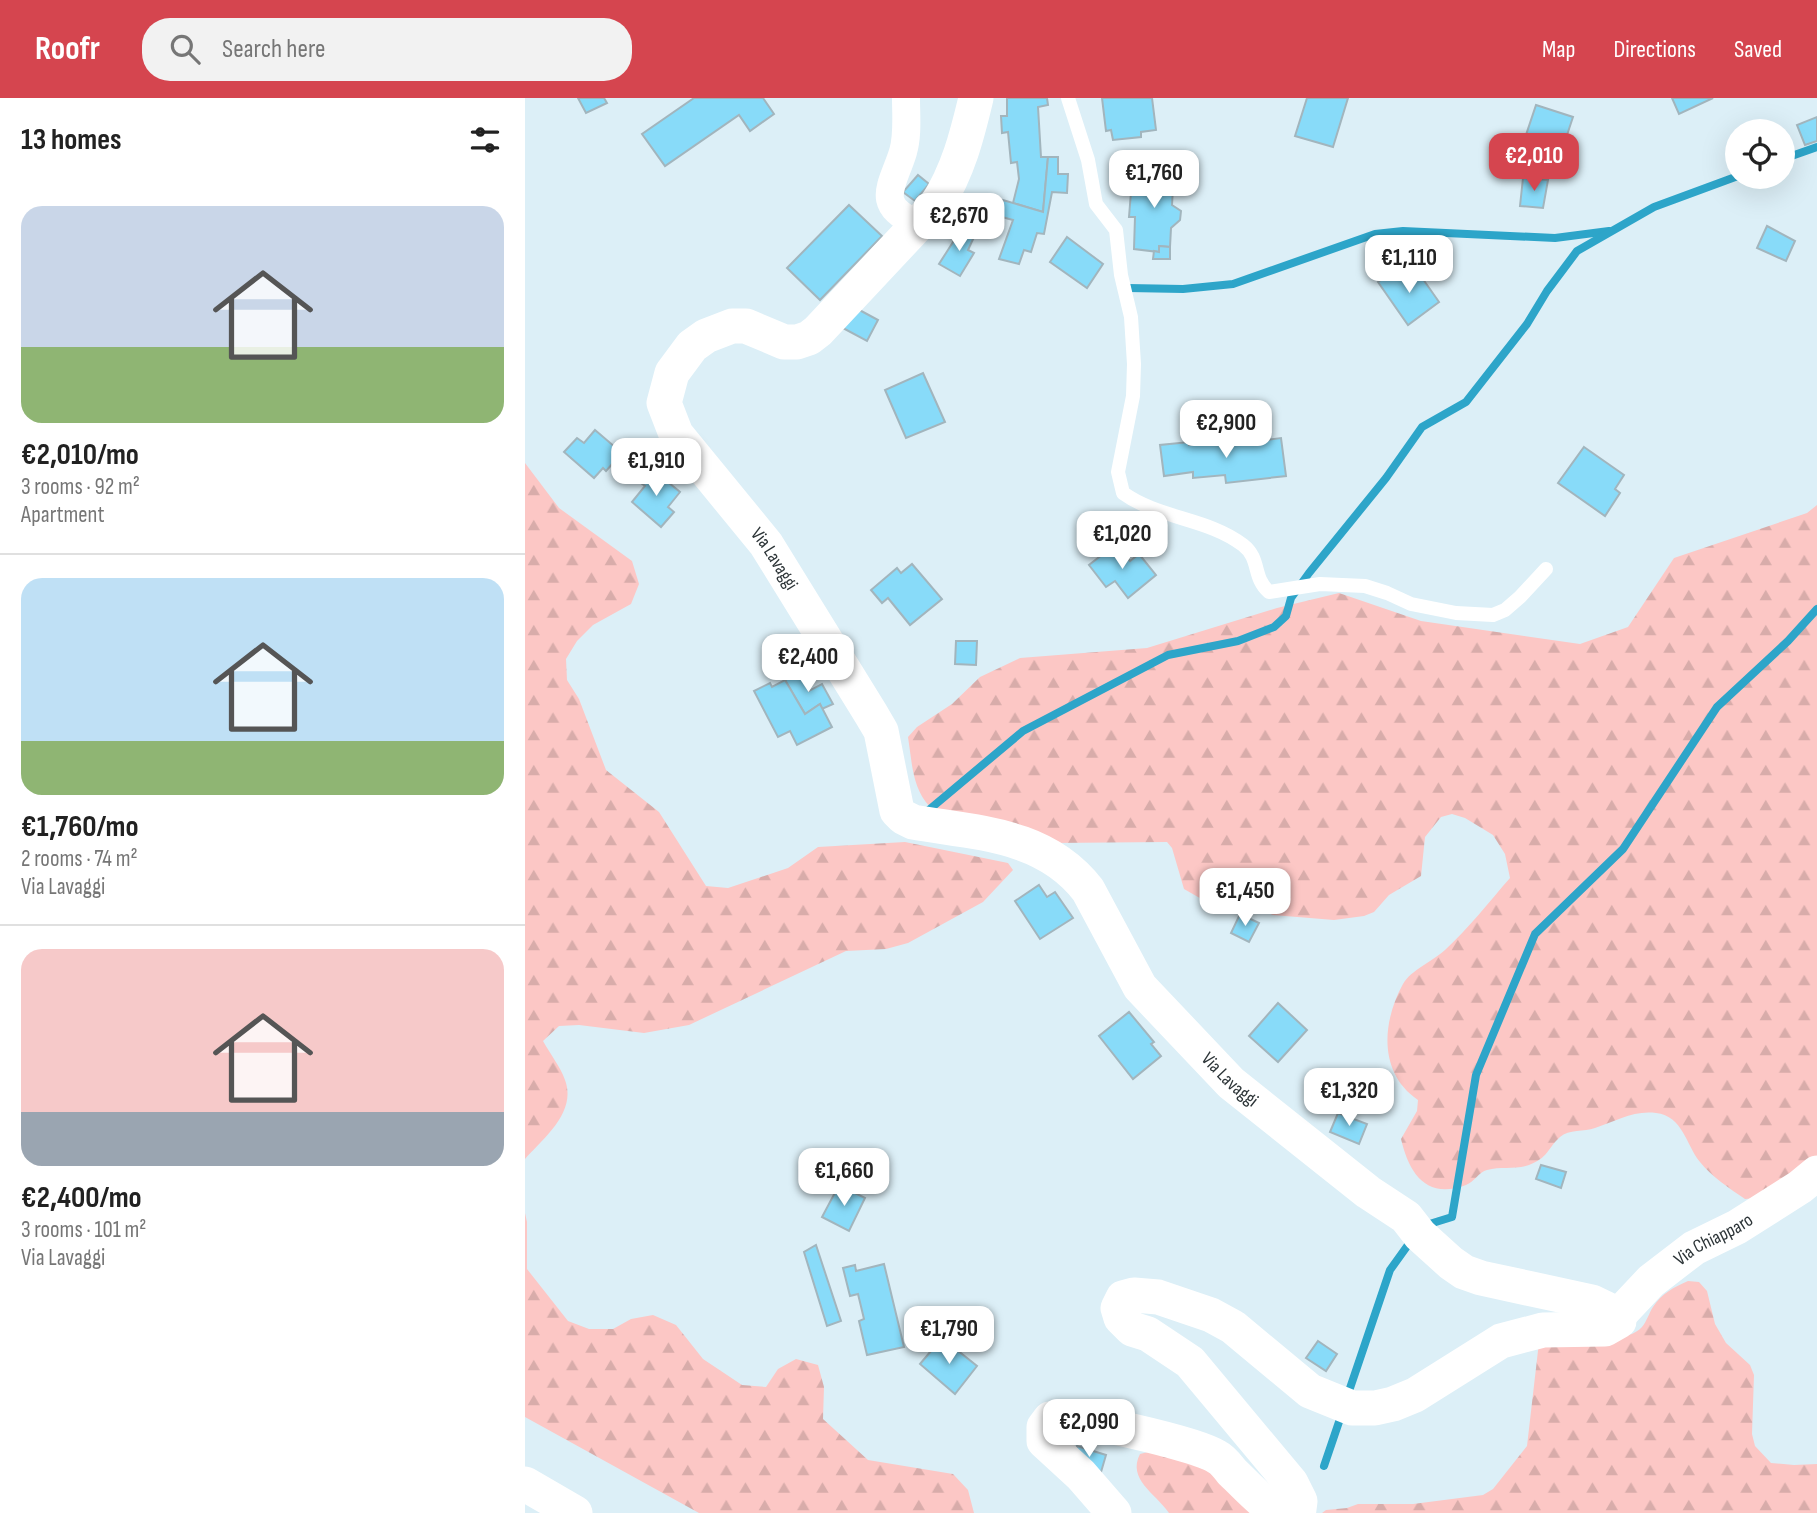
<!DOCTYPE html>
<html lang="en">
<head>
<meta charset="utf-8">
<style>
	:root { --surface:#fff; --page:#f2f2f2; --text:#222; --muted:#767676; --line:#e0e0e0; --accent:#d5454f }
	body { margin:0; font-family:"Sofia Sans Condensed",sans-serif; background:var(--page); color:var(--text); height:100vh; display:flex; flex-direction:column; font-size:26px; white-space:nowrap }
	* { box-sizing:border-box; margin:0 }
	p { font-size:23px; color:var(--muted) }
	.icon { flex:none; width:38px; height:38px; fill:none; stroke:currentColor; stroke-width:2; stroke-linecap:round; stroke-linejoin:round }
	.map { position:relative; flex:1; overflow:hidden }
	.details { display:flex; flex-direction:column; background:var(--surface); width:525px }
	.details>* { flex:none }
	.tools { position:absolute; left:1200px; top:21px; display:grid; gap:14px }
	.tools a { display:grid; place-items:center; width:70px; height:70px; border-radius:50%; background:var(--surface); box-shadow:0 7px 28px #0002; font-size:35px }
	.price { position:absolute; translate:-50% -60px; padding:0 16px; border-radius:14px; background:#fff; color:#222; font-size:23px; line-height:46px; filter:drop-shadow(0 2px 4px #0008) }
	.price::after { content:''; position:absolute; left:50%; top:42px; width:21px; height:16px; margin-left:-10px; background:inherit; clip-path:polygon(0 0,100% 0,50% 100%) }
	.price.current { background:var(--accent); color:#fff }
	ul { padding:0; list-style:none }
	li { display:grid; align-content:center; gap:14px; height:371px; padding:0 21px }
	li+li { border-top:2px solid var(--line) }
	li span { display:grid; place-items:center; height:217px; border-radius:21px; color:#555 }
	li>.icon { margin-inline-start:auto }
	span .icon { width:126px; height:126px; fill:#fffc; stroke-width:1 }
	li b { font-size:30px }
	h2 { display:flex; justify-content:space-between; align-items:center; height:84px; padding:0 21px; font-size:30px }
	header { display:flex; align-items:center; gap:42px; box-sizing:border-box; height:98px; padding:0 35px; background:var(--accent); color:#fff }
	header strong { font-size:33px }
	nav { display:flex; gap:38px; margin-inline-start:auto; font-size:24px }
	.search { width:490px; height:63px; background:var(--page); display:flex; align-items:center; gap:18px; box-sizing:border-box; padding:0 24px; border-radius:28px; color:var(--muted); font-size:26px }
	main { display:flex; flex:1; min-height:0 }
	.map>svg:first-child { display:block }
</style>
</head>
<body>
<header>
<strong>Roofr</strong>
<div class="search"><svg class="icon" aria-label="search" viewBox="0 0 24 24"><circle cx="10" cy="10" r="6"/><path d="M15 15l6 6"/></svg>Search here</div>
<nav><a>Map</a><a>Directions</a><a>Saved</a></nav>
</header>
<main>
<section class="details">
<h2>13 homes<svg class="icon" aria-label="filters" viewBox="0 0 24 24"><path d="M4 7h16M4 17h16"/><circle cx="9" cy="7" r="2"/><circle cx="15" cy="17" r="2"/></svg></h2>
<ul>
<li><span style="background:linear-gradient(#c9d6e8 65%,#8fb573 0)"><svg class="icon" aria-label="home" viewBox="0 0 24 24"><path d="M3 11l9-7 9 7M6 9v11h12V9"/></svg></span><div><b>€2,010/mo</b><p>3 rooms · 92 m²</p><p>Apartment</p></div></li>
<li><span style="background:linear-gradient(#bfe0f5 75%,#8fb573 0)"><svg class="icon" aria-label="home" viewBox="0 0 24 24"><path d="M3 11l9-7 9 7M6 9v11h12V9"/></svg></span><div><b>€1,760/mo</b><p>2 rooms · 74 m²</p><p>Via Lavaggi</p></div></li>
<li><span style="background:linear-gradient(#f6c9c9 75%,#9aa5b1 0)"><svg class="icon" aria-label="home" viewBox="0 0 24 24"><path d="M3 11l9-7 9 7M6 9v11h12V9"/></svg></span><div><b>€2,400/mo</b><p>3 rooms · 101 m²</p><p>Via Lavaggi</p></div></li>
</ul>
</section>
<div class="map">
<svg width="1292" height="1415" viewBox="0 0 1292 1415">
	<defs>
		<pattern id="forest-firs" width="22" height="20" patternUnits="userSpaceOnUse" patternTransform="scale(1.75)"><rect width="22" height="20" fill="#fcc7c5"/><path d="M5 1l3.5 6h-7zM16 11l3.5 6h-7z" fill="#d8acaa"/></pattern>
	</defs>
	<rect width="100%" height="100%" fill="#dceff7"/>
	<g fill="url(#forest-firs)">
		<path d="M0,365L34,410L107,463L114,486L106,506L68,527L52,543L41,561L42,582L54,601L81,672L134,714L181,788L203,790L263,770L293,749L380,744L483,765L488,772L458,804L383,845L361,851L321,853L164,927L119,935L54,927L34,928L18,943C25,956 35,968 40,982C52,1014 19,1040 0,1061Z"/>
		<path d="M1292,407V1059L1233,1100L1220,1101C1205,1091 1186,1078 1175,1064C1161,1047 1158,1018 1131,1015C1109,1012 1091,1023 1070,1030C1059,1034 1044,1031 1035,1039C1022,1051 1024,1059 1004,1067C990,1072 976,1068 962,1072C954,1074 949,1084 941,1087C901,1102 884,1075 876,1041L892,1013L893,1002C853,975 857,924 878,886C886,872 908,863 920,852C943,831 964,804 985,780L980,756L968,737L940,720L927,716L916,719L900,739L896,778L864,797L849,814L839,818L809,822L748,817L714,802L680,803L659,791L647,750L642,744L527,745L405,709C387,690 387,664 383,639L392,629L427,606L455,579L495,560L622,550L752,510L814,495L896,523L1055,546L1103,529L1149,460L1282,415Z"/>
		<polygon points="0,1115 2,1124 2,1171 43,1223 64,1231 88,1231 106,1221 128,1217 151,1227 178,1261 217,1287 241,1289 253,1271 271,1261 293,1267 299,1289 298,1321 343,1362 428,1376 443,1392 449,1415 174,1415 0,1319"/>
		<path d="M1163,1183L1174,1184L1182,1193L1190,1226L1201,1245L1225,1267L1229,1277L1227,1336L1230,1348L1246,1365L1269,1367L1292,1366V1415H797L801,1412L822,1410L833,1406H888L958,1397L968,1391L1002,1348L1014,1244C1039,1243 1100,1248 1117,1229C1122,1223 1124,1215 1128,1209C1137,1195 1148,1190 1163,1183Z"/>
		<path d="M627,1353L677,1368L732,1415H644C630,1395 602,1381 615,1356Z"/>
	</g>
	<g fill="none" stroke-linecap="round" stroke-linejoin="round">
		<g stroke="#2da5c9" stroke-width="8">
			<polyline points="1258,61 1292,49"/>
			<polyline points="603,190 658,191 708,186 850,136 878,133 1030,140 1084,133"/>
			<polyline points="399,716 498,633 643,557 713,543 749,529 761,518 766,500 784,475 861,380 897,329 941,304 1002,226 1022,193 1052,153 1129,109 1213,78"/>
			<polyline points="898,1128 927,1119 951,977 1010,836 1098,751 1192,609 1263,543 1292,511"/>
			<polyline points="822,1299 865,1172 888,1140"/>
			<polyline points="799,1368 817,1315"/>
		</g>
	</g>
	<g fill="#88dbf9" stroke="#a2b5bd" stroke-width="2">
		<polygon points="53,0 79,0 82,5 61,15"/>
		<polygon points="169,0 238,0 249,16 225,33 214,17 140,68 117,36"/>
		<polygon points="482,0 522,0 523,7 513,9 516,59 523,59 518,114 488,105 494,81 492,64 486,65 483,34 477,35 476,18 482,18"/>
		<polygon points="577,0 627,0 631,32 616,34 616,39 588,42 586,32 581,33"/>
		<polygon points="782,0 823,0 808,49 770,38"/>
		<polygon points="1147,0 1188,0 1154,16"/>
		<polygon points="1011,7 1048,19 1033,64 996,52"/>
		<polygon points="1292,19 1292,43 1280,47 1272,27"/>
		<polygon points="523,59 533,59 533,76 543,76 542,95 527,94 519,136 512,135 506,154 499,152 494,166 474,161 488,122 473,118 478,102 518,114"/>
		<polygon points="615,70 649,72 647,107 656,113 655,122 646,130 645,149 634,148 634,154 609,151 610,119 604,119 606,94 614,95"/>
		<polygon points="393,77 404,86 390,103 378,94"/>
		<polygon points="998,80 1023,82 1018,110 995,108"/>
		<polygon points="324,107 357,138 295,202 262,170"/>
		<polygon points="1242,128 1270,143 1261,163 1232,150"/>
		<polygon points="437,130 449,139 443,152 449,155 435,178 414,166"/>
		<polygon points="542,139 578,166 562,190 525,164"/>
		<polygon points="634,148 645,149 645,161 628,161 629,153 634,154"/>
		<polygon points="873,170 881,181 893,174 914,204 883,227 853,184"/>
		<polygon points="327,208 353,222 342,243 316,229"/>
		<polygon points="398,275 420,324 381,340 360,292"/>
		<polygon points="70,332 97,355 81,373 78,370 69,380 39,354 52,340 59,345"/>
		<polygon points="725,340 726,344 756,340 761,378 701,385 700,377 668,380 668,374 639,378 635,347 664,344 664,347"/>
		<polygon points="1059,349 1099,377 1090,391 1095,395 1080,418 1033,385"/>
		<polygon points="127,371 155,394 143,409 149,414 136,429 107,404 120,388 116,385"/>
		<polygon points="591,446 605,463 614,456 631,477 603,500 590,483 581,489 564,467"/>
		<polygon points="387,466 417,501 385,527 363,500 357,505 346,492 372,470 376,475"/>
		<polygon points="431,543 452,543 451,567 430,566"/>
		<polygon points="274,575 284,593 297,586 308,606 297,611 295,606 280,616 260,582"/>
		<polygon points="260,582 280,616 295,606 307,629 272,647 265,633 253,639 229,593 245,585 247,589"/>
		<polygon points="514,787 522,799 530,794 548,820 515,841 490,803"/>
		<polygon points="715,816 734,825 724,844 706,835"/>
		<polygon points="753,905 782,932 753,964 724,938"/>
		<polygon points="604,914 629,944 626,946 636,958 608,981 574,938"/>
		<polygon points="813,1015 842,1026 834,1046 805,1034"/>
		<polygon points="1016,1067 1041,1074 1036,1090 1011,1081"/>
		<polygon points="314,1087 340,1100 324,1133 297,1119"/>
		<polygon points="291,1147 316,1223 302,1228 279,1154"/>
		<polygon points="359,1166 379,1249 342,1257 334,1223 339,1221 333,1196 325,1198 318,1170 330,1167 331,1173"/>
		<polygon points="417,1240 452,1268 430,1296 395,1266"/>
		<polygon points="793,1243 812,1256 801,1273 781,1260"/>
		<polygon points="552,1348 581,1357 576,1374 547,1365"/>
	</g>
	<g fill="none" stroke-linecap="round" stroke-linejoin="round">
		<path stroke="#fff" stroke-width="14" d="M543,0L563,62L571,106L591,132L596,177L606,219L609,266L608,298L593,374L598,395C634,421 683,420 718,447C736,461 727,479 744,494L795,486L840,488L862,495L886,506L931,515L968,517L980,512L995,499L1021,471"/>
		<path stroke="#fff" stroke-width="28" d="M381,0C381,18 383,37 378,54C368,87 348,107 392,125"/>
		<g stroke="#fff" stroke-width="35">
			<path id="s1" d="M451,0C442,38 433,73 412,106L293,233L284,240L272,244H259L221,228H207L181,238L167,248L147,275L139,305L151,336L241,446L346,616L356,633L372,713L378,719L388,724C452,735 520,736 563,792L615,889L706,985L843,1094L881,1119L895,1137L926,1165L939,1174L956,1180L1067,1204L1094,1217"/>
			<path id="s2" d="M1094,1217L1126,1183L1169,1150L1212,1129L1275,1089L1292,1075"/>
			<polyline points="0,1386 50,1415"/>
			<path d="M589,1415L556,1377L519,1343V1329L525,1321C548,1317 672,1346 692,1359C698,1362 703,1369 707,1374C723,1389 736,1405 756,1415"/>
			<polyline points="769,1415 774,1411 775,1403 766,1385 665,1264 623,1236 607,1231 596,1220 593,1210 598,1200 609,1197 633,1199 686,1217 708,1229 785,1293 827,1310 850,1310 868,1306 890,1297 976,1243 1018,1232 1080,1231 1094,1223 1094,1217"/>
		</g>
	</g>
	<g text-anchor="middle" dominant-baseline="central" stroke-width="5" stroke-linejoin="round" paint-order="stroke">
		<g font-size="19" fill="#2d3538" stroke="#fff">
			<text stroke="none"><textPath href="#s1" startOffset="682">Via Lavaggi</textPath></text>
			<text stroke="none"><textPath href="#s1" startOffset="1418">Via Lavaggi</textPath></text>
			<text stroke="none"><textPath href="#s2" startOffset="122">Via Chiapparo</textPath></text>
		</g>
	</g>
</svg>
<div class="tools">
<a><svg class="icon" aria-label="locate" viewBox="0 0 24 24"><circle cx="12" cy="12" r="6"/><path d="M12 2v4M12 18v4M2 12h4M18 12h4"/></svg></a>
</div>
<b class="price current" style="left:1009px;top:95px">€2,010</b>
<b class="price" style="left:629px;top:112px">€1,760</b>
<b class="price" style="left:434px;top:155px">€2,670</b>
<b class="price" style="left:884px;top:197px">€1,110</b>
<b class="price" style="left:701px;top:362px">€2,900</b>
<b class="price" style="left:131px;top:400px">€1,910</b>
<b class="price" style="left:597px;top:473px">€1,020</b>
<b class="price" style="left:283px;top:596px">€2,400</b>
<b class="price" style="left:720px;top:830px">€1,450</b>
<b class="price" style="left:824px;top:1030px">€1,320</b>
<b class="price" style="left:319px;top:1110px">€1,660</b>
<b class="price" style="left:424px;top:1268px">€1,790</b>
<b class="price" style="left:564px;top:1361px">€2,090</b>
</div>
</main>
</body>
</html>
